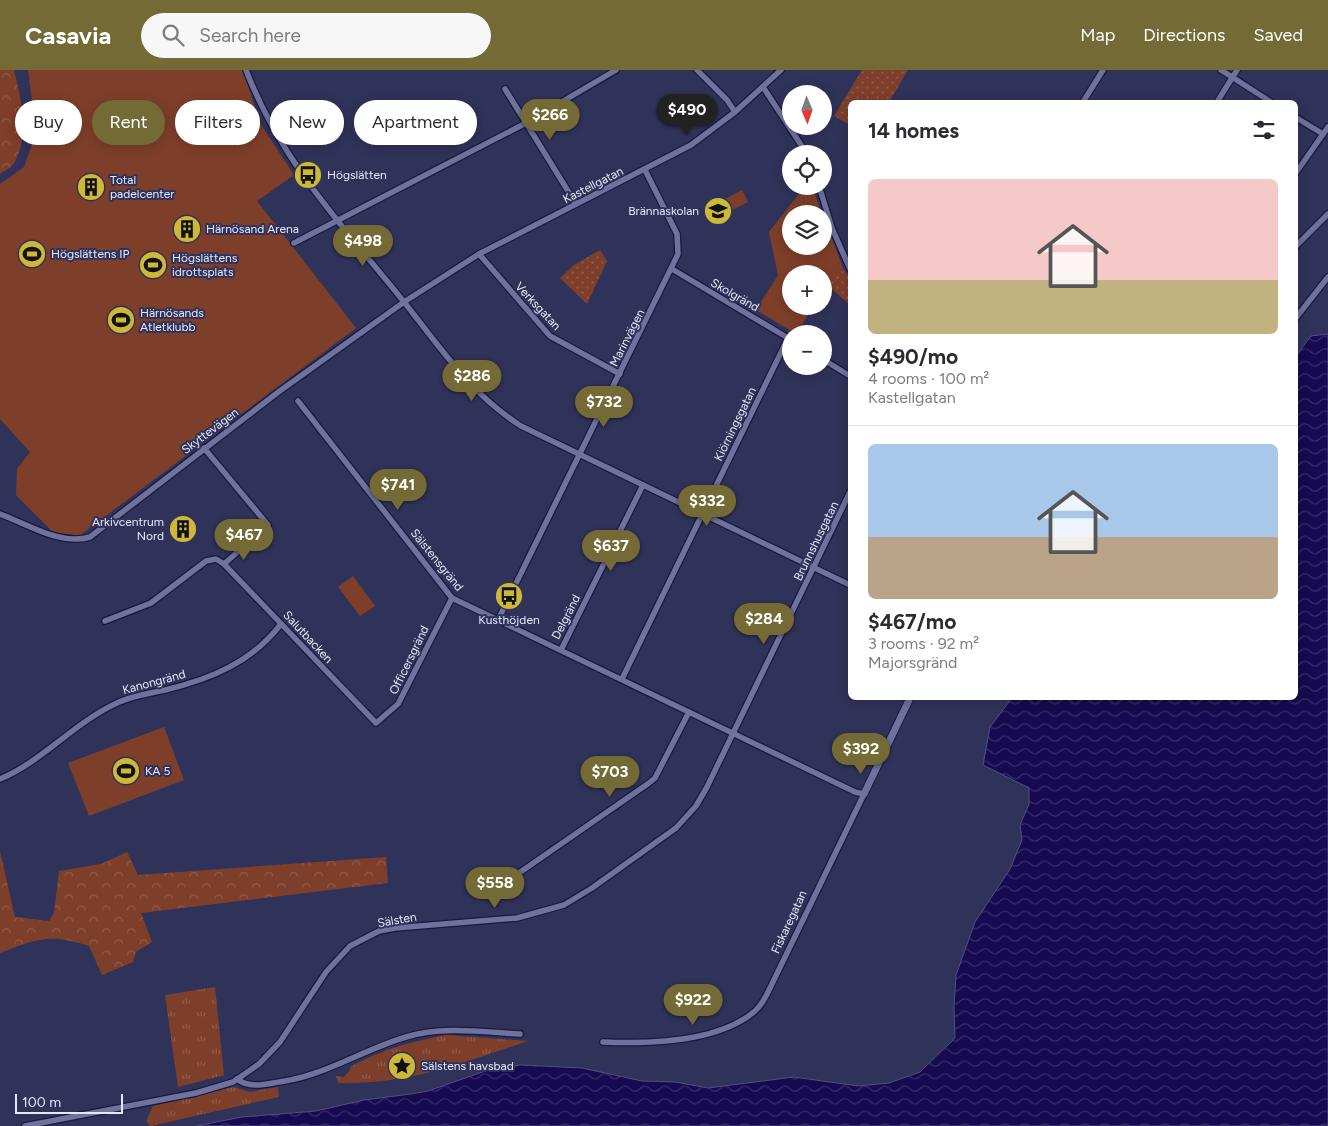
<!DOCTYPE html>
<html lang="en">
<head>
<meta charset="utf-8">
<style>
	:root { --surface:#fff; --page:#f7f7f7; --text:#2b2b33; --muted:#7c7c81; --line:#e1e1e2; --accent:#746a35 }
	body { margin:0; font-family:Figtree,sans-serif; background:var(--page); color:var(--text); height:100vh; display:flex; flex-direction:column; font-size:19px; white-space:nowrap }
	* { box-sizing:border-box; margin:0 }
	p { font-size:16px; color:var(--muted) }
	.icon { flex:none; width:28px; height:28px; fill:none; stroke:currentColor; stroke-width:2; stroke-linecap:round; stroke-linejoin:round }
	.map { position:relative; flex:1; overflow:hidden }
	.drawer { position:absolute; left:848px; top:30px; width:450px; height:600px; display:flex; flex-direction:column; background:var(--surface); border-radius:8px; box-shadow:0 2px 12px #0003 }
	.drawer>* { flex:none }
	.guide { position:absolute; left:15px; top:30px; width:475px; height:45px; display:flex; gap:10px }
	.needle { width:32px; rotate:178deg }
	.controls { position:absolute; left:782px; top:15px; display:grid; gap:10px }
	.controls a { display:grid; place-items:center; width:50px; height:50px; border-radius:50%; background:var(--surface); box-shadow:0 2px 12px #0003; font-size:25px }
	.scale { position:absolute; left:15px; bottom:12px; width:108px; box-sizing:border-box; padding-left:5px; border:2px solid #e6e9fd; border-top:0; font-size:14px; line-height:18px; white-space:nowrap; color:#e6e9fd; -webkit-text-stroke:4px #303359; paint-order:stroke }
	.price { position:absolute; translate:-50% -42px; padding:0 11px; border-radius:18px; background:var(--accent); color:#fff; font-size:16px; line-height:32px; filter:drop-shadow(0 1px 2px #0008) }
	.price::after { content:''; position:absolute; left:50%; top:30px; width:15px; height:11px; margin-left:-8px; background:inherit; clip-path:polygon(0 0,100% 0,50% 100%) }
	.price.selected { background:#222; color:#fff }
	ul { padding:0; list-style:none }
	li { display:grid; align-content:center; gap:10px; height:265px; padding:0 20px }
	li+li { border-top:1px solid var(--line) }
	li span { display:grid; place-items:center; height:155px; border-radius:8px; color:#555 }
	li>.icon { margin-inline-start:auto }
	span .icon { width:90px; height:90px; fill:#fffc; stroke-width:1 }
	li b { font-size:21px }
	h2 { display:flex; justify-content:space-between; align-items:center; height:60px; padding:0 20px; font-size:21px }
	.pill { padding:0 18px; border-radius:22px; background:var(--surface); box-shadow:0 2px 12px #0003; font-size:18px; line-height:45px }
	.pill.selected { background:var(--accent); color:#fff }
	header { display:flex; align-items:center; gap:30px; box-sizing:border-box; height:70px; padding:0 25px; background:var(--accent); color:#fff }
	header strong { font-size:24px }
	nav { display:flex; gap:28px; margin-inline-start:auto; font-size:18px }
	.search { width:350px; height:45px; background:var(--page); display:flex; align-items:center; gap:12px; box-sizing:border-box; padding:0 18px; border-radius:28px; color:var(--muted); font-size:19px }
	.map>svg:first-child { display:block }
</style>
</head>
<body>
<header>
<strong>Casavia</strong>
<div class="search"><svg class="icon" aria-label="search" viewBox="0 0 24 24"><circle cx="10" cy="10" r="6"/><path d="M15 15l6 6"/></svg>Search here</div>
<nav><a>Map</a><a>Directions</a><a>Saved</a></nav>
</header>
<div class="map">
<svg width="1328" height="1056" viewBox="0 0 1328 1056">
	<defs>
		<pattern id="grass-tufts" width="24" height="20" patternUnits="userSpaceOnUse" patternTransform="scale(1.25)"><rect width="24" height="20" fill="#7e3f2a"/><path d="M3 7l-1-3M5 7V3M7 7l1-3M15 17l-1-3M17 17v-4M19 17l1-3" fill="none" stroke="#905b4a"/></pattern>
		<pattern id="forest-crowns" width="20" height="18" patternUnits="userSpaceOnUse" patternTransform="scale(1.25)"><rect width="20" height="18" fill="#7e3f2a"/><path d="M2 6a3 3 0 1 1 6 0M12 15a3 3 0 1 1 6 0" fill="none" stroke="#905b4a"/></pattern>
		<pattern id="park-dots" width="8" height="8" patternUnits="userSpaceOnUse" patternTransform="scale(1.25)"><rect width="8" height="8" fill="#7e3f2a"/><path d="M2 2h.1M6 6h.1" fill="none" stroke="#905b4a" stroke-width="1.8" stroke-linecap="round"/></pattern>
		<pattern id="water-waves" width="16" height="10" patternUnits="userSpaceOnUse" patternTransform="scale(1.25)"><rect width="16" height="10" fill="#160a50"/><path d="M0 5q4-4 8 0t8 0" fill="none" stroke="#382e6a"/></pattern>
	</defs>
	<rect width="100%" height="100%" fill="#303359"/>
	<g fill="url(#grass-tufts)">
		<polygon points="215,917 224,1005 178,1017 165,925"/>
		<path d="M446,965L528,971C462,993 409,1015 338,1013L336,1006L344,1007L350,1000V997C383,979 410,972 446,965Z"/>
		<polygon points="234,1017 250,1022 278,1017 279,1027 150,1056 146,1051 153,1036"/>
	</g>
	<g fill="url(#forest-crowns)">
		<path d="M0,0H14C21,31 30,62 15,92C12,97 5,101 0,104Z"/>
		<path d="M0,781L15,847L49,851L54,843L59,801L101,794L127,782L138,805L386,787L388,813L141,843L152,872L136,882L133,892L102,905L89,876C49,863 37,869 0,883Z"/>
	</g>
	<g fill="url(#park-dots)">
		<polygon points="862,0 908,0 889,32 850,32 850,55 834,46"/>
		<polygon points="600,180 607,191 587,234 560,208 574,195"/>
		<polygon points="843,198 850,208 850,235 827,215"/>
	</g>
	<g fill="#7e3f2a">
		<polygon points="28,0 243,0 260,53 294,105 257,131 356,258 79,466 53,462 16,425 17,399 30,382 0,349 0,114 24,97 36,63"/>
		<polygon points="805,116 812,116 822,144 791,144 791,176 824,176 824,147 843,198 824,221 824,204 791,204 791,236 814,236 796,264 756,240 778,205 769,162"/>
		<polygon points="742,120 748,132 726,143 720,132"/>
		<polygon points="353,506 375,536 360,546 338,517"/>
		<polygon points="164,657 184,710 89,746 68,693"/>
	</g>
	<polygon fill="url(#water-waves)" stroke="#544d84" points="1328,264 1328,1056 196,1056 242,1047 316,1041 364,1030 411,1024 428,1021 494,998 521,995 582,998 642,1011 675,1012 708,1018 794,1007 858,1016 889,1013 920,1002 955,968 954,937 956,905 975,852 1010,799 1022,770 1020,755 1029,734 1029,718 983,695 990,657 1012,628 1295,628 1295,287 1311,266"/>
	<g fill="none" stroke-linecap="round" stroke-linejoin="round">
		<defs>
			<g id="minor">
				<path d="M246,0C281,91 340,153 400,227C439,275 468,322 521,356L850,515"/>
				<polyline points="697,0 727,30 735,42"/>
				<polyline points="1221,0 1271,32"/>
				<polyline points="763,17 807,84"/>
				<polyline points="505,19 576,134"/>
				<polyline points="1083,32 1103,0"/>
				<polyline points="1217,32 1237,0"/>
				<polyline points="1295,47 1323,64"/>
				<polyline points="1295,104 1328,57"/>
				<polyline points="819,116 832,158 850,199"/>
				<polyline points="294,173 526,53 616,0"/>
				<polyline points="1295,177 1328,144"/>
				<polyline points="479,184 550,266 620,304"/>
				<polyline points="1295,249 1328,207"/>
				<polyline points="824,290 850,306"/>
				<path d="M298,331L452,528L855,722L864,724L770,918C766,926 762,935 755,941C718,973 649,974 603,972"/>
				<path d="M0,444C27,454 61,476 90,467L277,323L404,232L479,184L691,75L735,42L781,0"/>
				<polyline points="224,494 376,653 398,634 452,528"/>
				<polyline points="498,550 678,184 677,164 645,100"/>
				<polyline points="105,551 151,533 206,491 216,489 224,494 268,455 204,378"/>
				<polyline points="561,580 643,415"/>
				<polyline points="622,609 788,268 672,199"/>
				<path d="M0,709C43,691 75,652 117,633C132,626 150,623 165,620C211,609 252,592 281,554"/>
				<polyline points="519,803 649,713 655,708 689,642"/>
				<path d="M237,1009C251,1020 269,1013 285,1011C327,1004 365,979 406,967C443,956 482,962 520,964"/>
				<polyline points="25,1056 196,1023 233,1012 259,994 280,972 326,902 350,876 379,861 395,858 517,848 564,835 592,818 676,758 696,736 707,717 850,422"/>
			</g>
			<polyline id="tertiary" points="864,724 910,628"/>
		</defs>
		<use href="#minor" stroke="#19193d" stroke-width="8"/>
		<use href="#tertiary" stroke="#19193d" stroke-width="9"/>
		<use href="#minor" stroke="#6e729d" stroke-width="5.5"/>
		<use href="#tertiary" stroke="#6e729d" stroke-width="7"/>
	</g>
	<defs>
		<symbol id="bus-disc" viewBox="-11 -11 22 22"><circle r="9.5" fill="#ceb837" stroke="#303359"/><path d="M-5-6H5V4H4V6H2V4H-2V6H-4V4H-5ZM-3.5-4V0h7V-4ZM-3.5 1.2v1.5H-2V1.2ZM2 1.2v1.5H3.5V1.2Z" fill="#111"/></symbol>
		<symbol id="building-disc" viewBox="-11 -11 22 22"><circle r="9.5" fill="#ceb837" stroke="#303359"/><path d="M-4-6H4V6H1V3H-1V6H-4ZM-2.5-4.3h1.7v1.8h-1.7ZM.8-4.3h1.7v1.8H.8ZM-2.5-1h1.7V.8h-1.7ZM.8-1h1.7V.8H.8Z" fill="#111"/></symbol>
		<symbol id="school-disc" viewBox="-11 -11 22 22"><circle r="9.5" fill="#ceb837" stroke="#303359"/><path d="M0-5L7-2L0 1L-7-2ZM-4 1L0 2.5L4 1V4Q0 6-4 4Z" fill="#111"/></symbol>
		<symbol id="stadium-disc" viewBox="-11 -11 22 22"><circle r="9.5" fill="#ceb837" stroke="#303359"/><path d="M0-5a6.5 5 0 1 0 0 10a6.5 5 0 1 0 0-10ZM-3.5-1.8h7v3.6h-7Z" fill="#111"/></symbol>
		<symbol id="sight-disc" viewBox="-11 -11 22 22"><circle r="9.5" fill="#ceb837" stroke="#303359"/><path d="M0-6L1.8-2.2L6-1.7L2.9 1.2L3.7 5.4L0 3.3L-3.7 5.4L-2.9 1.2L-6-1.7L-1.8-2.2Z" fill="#111"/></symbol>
	</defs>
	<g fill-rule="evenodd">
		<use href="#bus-disc" x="292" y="89" width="32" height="32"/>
		<use href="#building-disc" x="75" y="101" width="32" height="32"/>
		<use href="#school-disc" x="702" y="125" width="32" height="32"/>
		<use href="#building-disc" x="171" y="143" width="32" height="32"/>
		<use href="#stadium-disc" x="16" y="168" width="32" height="32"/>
		<use href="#stadium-disc" x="137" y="179" width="32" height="32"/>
		<use href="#stadium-disc" x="105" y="234" width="32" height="32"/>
		<use href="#building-disc" x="167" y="443" width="32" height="32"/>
		<use href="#bus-disc" x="493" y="510" width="32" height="32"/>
		<use href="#stadium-disc" x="110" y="685" width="32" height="32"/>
		<use href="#sight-disc" x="386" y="980" width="32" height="32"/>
	</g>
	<g text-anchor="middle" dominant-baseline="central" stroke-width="4" stroke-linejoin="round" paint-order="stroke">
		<g font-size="12" fill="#e6e9fd" stroke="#303359" text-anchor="start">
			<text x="327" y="105">Högslätten</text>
			<text x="110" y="110">Total<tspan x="110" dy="14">padelcenter</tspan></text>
			<text x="699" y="141" text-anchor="end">Brännaskolan</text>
			<text x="206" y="159">Härnösand Arena</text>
			<text x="51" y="184">Högslättens IP</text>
			<text x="172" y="188">Högslättens<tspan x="172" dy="14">idrottsplats</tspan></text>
			<text x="140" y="243">Härnösands<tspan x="140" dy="14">Atletklubb</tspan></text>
			<text x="164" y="452" text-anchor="end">Arkivcentrum<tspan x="164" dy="14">Nord</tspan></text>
			<text x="509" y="550" text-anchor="middle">Kusthöjden</text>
			<text x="145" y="701">KA 5</text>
			<text x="421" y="996">Sälstens havsbad</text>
		</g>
		<g font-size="12" fill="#e6e9fd" stroke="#303359">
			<text transform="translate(593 115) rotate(-27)">Kastellgatan</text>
			<text transform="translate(735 225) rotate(30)">Skolgränd</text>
			<text transform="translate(538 236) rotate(47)">Verksgatan</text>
			<text transform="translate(627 268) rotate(-63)">Marinvägen</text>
			<text transform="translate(735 354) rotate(-64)">Kiörningsgatan</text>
			<text transform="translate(210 361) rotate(-37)">Skyttevägen</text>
			<text transform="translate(816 471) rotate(-64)">Brunnshusgatan</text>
			<text transform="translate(437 490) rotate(51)">Sälstensgränd</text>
			<text transform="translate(566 547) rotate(-63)">Delgränd</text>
			<text transform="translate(308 567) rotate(47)">Salutbacken</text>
			<text transform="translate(409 590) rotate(-64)">Officersgränd</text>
			<text transform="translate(154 612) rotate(-15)">Kanongränd</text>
			<text transform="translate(397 850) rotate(-10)">Sälsten</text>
			<text transform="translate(789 852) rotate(-65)">Fiskaregatan</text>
		</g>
	</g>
</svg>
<div class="controls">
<a><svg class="needle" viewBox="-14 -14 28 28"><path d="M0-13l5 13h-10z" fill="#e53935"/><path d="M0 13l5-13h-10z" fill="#7c7c81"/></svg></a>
<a><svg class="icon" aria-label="locate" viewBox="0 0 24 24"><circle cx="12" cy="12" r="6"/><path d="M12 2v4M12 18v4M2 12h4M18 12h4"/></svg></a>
<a><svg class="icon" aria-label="layers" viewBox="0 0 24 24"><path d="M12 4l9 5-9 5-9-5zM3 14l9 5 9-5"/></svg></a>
<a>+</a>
<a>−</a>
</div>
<div class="scale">100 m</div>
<b class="price selected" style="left:687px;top:66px">$490</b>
<b class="price" style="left:550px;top:71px">$266</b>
<b class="price" style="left:363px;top:197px">$498</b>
<b class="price" style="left:472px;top:332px">$286</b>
<b class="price" style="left:604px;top:358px">$732</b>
<b class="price" style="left:398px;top:441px">$741</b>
<b class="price" style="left:707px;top:457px">$332</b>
<b class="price" style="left:244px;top:491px">$467</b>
<b class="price" style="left:611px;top:502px">$637</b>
<b class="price" style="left:764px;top:575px">$284</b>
<b class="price" style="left:861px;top:705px">$392</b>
<b class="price" style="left:610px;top:728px">$703</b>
<b class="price" style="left:495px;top:839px">$558</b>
<b class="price" style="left:693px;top:956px">$922</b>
<div class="guide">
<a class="pill">Buy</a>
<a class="pill selected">Rent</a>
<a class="pill">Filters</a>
<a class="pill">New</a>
<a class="pill">Apartment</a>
</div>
<section class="drawer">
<h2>14 homes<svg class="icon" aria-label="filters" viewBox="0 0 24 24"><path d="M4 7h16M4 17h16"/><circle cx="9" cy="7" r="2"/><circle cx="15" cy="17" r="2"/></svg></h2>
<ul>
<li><span style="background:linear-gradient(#f6c9c9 65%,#c2b280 0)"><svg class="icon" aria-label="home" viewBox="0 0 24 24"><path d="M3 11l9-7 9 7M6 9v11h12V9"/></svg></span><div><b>$490/mo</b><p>4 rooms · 100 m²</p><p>Kastellgatan</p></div></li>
<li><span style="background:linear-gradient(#a9c7e8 60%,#b9a48a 0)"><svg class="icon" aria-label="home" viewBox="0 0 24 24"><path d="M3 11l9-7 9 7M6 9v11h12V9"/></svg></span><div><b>$467/mo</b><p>3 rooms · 92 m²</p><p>Majorsgränd</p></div></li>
</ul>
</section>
</div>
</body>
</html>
